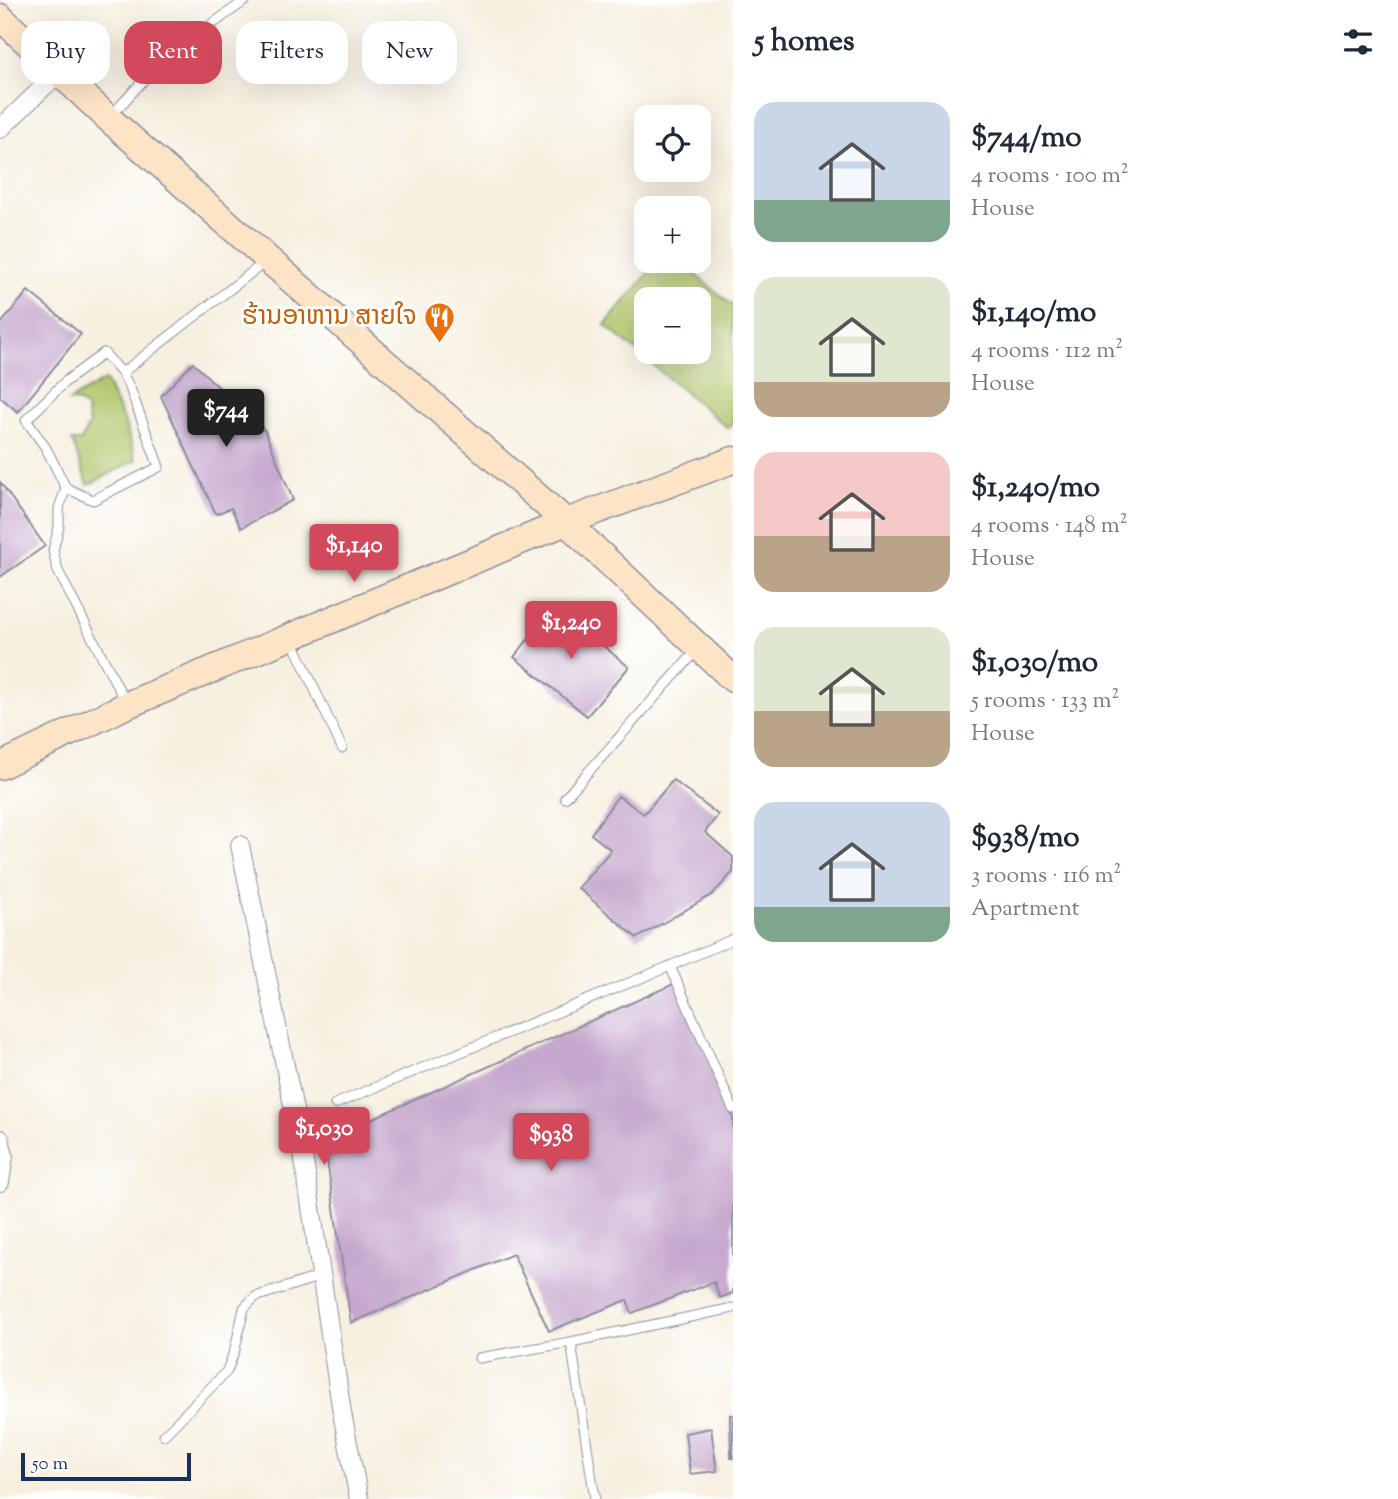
<!DOCTYPE html>
<html lang="en">
<head>
<meta charset="utf-8">
<style>
	:root { --surface:#fff; --page:#f2f2f3; --text:#1f2937; --muted:#747a83; --accent:#d1495b }
	body { margin:0; font-family:"Sorts Mill Goudy","Noto Sans Lao",serif; background:var(--page); color:var(--text); height:100vh; display:flex; flex-direction:column; font-size:26px; white-space:nowrap }
	* { box-sizing:border-box; margin:0 }
	p { font-size:23px; color:var(--muted) }
	.icon { flex:none; width:38px; height:38px; fill:none; stroke:currentColor; stroke-width:2; stroke-linecap:round; stroke-linejoin:round }
	.map { position:relative; flex:1; overflow:hidden }
	.details { display:flex; flex-direction:column; background:var(--surface); width:665px }
	.details>* { flex:none }
	.banner { position:absolute; left:21px; top:21px; width:606px; height:63px; display:flex; gap:14px }
	.buttons { position:absolute; left:634px; top:105px; display:grid; gap:14px }
	.buttons a { display:grid; place-items:center; width:77px; height:77px; border-radius:14px; background:var(--surface); box-shadow:0 7px 28px #0002; font-size:35px }
	.scale { position:absolute; left:21px; bottom:18px; width:170px; box-sizing:border-box; padding-left:7px; border:4px solid #1b2f5e; border-top:0; font-size:19px; line-height:24px; white-space:nowrap; color:#1b2f5e; -webkit-text-stroke:5px #fff; paint-order:stroke }
	.price { position:absolute; translate:-50% -60px; padding:0 16px; border-radius:7px; background:var(--accent); color:#fff; font-size:23px; line-height:46px; filter:drop-shadow(0 2px 4px #0008) }
	.price::after { content:''; position:absolute; left:50%; top:42px; width:21px; height:16px; margin-left:-10px; background:inherit; clip-path:polygon(0 0,100% 0,50% 100%) }
	.price.selected { background:#222; color:#fff }
	ul { padding:0; list-style:none }
	li { display:flex; align-items:center; gap:21px; height:175px; padding:0 21px }
	li span { display:grid; place-items:center; flex:none; width:196px; height:140px; border-radius:21px; color:#555 }
	li>.icon { margin-inline-start:auto }
	span .icon { width:84px; height:84px; fill:#fffc; stroke-width:1 }
	li b { font-size:30px }
	h2 { display:flex; justify-content:space-between; align-items:center; height:84px; padding:0 21px; font-size:30px }
	.tag { padding:0 24px; border-radius:21px; background:var(--surface); box-shadow:0 7px 28px #0002; font-size:24px; line-height:63px }
	.tag.selected { background:var(--accent); color:#fff }
	main { display:flex; flex:1; min-height:0 }
	.map>svg:first-child { display:block }
</style>
</head>
<body>
<main>
<div class="map">
<svg width="733" height="1499" viewBox="0 0 733 1499">
	<rect width="100%" height="100%" fill="#fff"/>
	<filter id="ink" filterUnits="userSpaceOnUse"><feTurbulence type="fractalNoise" baseFrequency=".0143" numOctaves="2"/><feDisplacementMap in="SourceGraphic" scale="14" xChannelSelector="R" yChannelSelector="G"/><feConvolveMatrix kernelMatrix="1 2 1 2 8 2 1 2 1" color-interpolation-filters="sRGB"/></filter>
	<filter id="wash" filterUnits="userSpaceOnUse"><feTurbulence type="fractalNoise" baseFrequency=".00686" numOctaves="4" result="noise"/><feDisplacementMap in="SourceGraphic" scale="28" xChannelSelector="R" yChannelSelector="G"/><feGaussianBlur stdDeviation="1.57" result="paint"/><feColorMatrix in="noise" values="0 0 0 0 0 0 0 0 0 0 0 0 0 0 0 0 0 1.4 0 .05"/><feComposite in="paint" operator="in"/></filter>
	<g filter="url(#wash)">
		<rect width="100%" height="100%" fill="#f7efdf"/>
		<g fill="#b2c86d" stroke="#667c66" stroke-width="2" fill-rule="evenodd">
			<path d="M659,261H679L733,306V422L728,428L605,325ZM646,299H698V352H646Z"/>
			<polygon points="105,380 124,421 136,460 88,485 72,441 81,441 89,425 86,408 79,402 69,401"/>
		</g>
		<g id="blocks">
			<g fill="#c6a7cd">
				<polygon points="28,291 81,334 18,412 0,397 0,325"/>
				<polygon points="193,363 265,431 293,500 241,528 231,508 216,514 161,396"/>
				<polygon points="0,482 45,546 0,577"/>
				<polygon points="555,606 629,667 587,716 514,657"/>
				<polygon points="673,780 718,815 705,832 733,857 733,872 713,894 637,938 578,888 611,850 591,834 618,796 644,814"/>
				<polygon points="678,982 733,1118 733,1293 720,1298 714,1282 632,1313 627,1300 549,1331 513,1254 351,1323 324,1140"/>
				<polygon points="730,1415 733,1415 733,1458 731,1458"/>
				<polygon points="711,1428 717,1471 690,1474 685,1433"/>
			</g>
		</g>
	</g>
	<g filter="url(#ink)">
		<use href="#blocks" fill-opacity="0" stroke="#898f9e" stroke-width="2"/>
		<g fill="none" stroke-linecap="round" stroke-linejoin="round">
			<defs>
				<g id="lane">
					<polyline points="110,117 163,59 246,0"/>
					<polyline points="66,488 93,500 159,467 130,388 122,373"/>
					<polyline points="291,638 342,748"/>
					<polyline points="126,703 58,571 53,551 59,526 59,508 66,488 46,448 26,420 66,381 104,353 122,373 265,262"/>
					<polyline points="565,798 698,649"/>
					<polyline points="670,966 733,939"/>
					<polyline points="335,1104 670,966 733,1109"/>
					<polyline points="479,1358 571,1342"/>
					<polyline points="164,1435 227,1371 235,1349 244,1308 255,1297 321,1276"/>
					<polyline points="595,1499 571,1342 733,1308"/>
				</g>
				<g id="street">
					<polyline points="0,129 58,73"/>
					<polyline points="240,845 303,1154 342,1413 359,1499"/>
					<polyline points="0,1139 4,1156 0,1182"/>
				</g>
				<g id="secondary">
					<polyline points="0,17 109,119 566,522 733,679"/>
					<polyline points="0,766 127,705 290,637 566,522 733,460"/>
				</g>
			</defs>
			<use href="#lane" stroke="#898f9e" stroke-width="11"/>
			<use href="#street" stroke="#898f9e" stroke-width="20"/>
			<use href="#secondary" stroke="#898f9e" stroke-width="29"/>
			<use href="#lane" stroke="#fff" stroke-width="9"/>
			<use href="#street" stroke="#fff" stroke-width="18"/>
			<use href="#secondary" stroke="#fee4c6" stroke-width="26"/>
		</g>
	</g>
	<defs>
		<symbol id="restaurant-pin" viewBox="-11 -11 22 30"><path d="M0 17L-7.5 6A9.5 9.5 0 1 1 7.5 6Z" fill="#e8710a" stroke="#fff"/><path d="M-5-6h1v4h1v-4h1v4h1v-4h1v5L-1.5 .5V6h-2V.5L-5-1ZM5-6V6H3V1.5H1.5Q1.5-4 5-6Z" fill="#fff"/></symbol>
	</defs>
	<g fill-rule="evenodd">
		<use href="#restaurant-pin" x="422" y="300" width="35" height="47"/>
	</g>
	<g text-anchor="middle" dominant-baseline="central" stroke-width="6" stroke-linejoin="round" paint-order="stroke">
		<g font-size="26" fill="#c56008" stroke="#fff" text-anchor="end">
			<text x="417" y="317">ຮ້ານອາຫານ ສາຍໃຈ</text>
		</g>
	</g>
</svg>
<div class="buttons">
<a><svg class="icon" aria-label="locate" viewBox="0 0 24 24"><circle cx="12" cy="12" r="6"/><path d="M12 2v4M12 18v4M2 12h4M18 12h4"/></svg></a>
<a>+</a>
<a>−</a>
</div>
<div class="scale">50 m</div>
<b class="price selected" style="left:226px;top:449px">$744</b>
<b class="price" style="left:354px;top:584px">$1,140</b>
<b class="price" style="left:571px;top:661px">$1,240</b>
<b class="price" style="left:324px;top:1167px">$1,030</b>
<b class="price" style="left:551px;top:1173px">$938</b>
<div class="banner">
<a class="tag">Buy</a>
<a class="tag selected">Rent</a>
<a class="tag">Filters</a>
<a class="tag">New</a>
</div>
</div>
<section class="details">
<h2>5 homes<svg class="icon" aria-label="filters" viewBox="0 0 24 24"><path d="M4 7h16M4 17h16"/><circle cx="9" cy="7" r="2"/><circle cx="15" cy="17" r="2"/></svg></h2>
<ul>
<li><span style="background:linear-gradient(#c9d6e8 70%,#7fa58c 0)"><svg class="icon" aria-label="home" viewBox="0 0 24 24"><path d="M3 11l9-7 9 7M6 9v11h12V9"/></svg></span><div><b>$744/mo</b><p>4 rooms · 100 m²</p><p>House</p></div></li>
<li><span style="background:linear-gradient(#dfe7d0 75%,#b9a48a 0)"><svg class="icon" aria-label="home" viewBox="0 0 24 24"><path d="M3 11l9-7 9 7M6 9v11h12V9"/></svg></span><div><b>$1,140/mo</b><p>4 rooms · 112 m²</p><p>House</p></div></li>
<li><span style="background:linear-gradient(#f6c9c9 60%,#b9a48a 0)"><svg class="icon" aria-label="home" viewBox="0 0 24 24"><path d="M3 11l9-7 9 7M6 9v11h12V9"/></svg></span><div><b>$1,240/mo</b><p>4 rooms · 148 m²</p><p>House</p></div></li>
<li><span style="background:linear-gradient(#dfe7d0 60%,#b9a48a 0)"><svg class="icon" aria-label="home" viewBox="0 0 24 24"><path d="M3 11l9-7 9 7M6 9v11h12V9"/></svg></span><div><b>$1,030/mo</b><p>5 rooms · 133 m²</p><p>House</p></div></li>
<li><span style="background:linear-gradient(#c9d6e8 75%,#7fa58c 0)"><svg class="icon" aria-label="home" viewBox="0 0 24 24"><path d="M3 11l9-7 9 7M6 9v11h12V9"/></svg></span><div><b>$938/mo</b><p>3 rooms · 116 m²</p><p>Apartment</p></div></li>
</ul>
</section>
</main>
</body>
</html>
